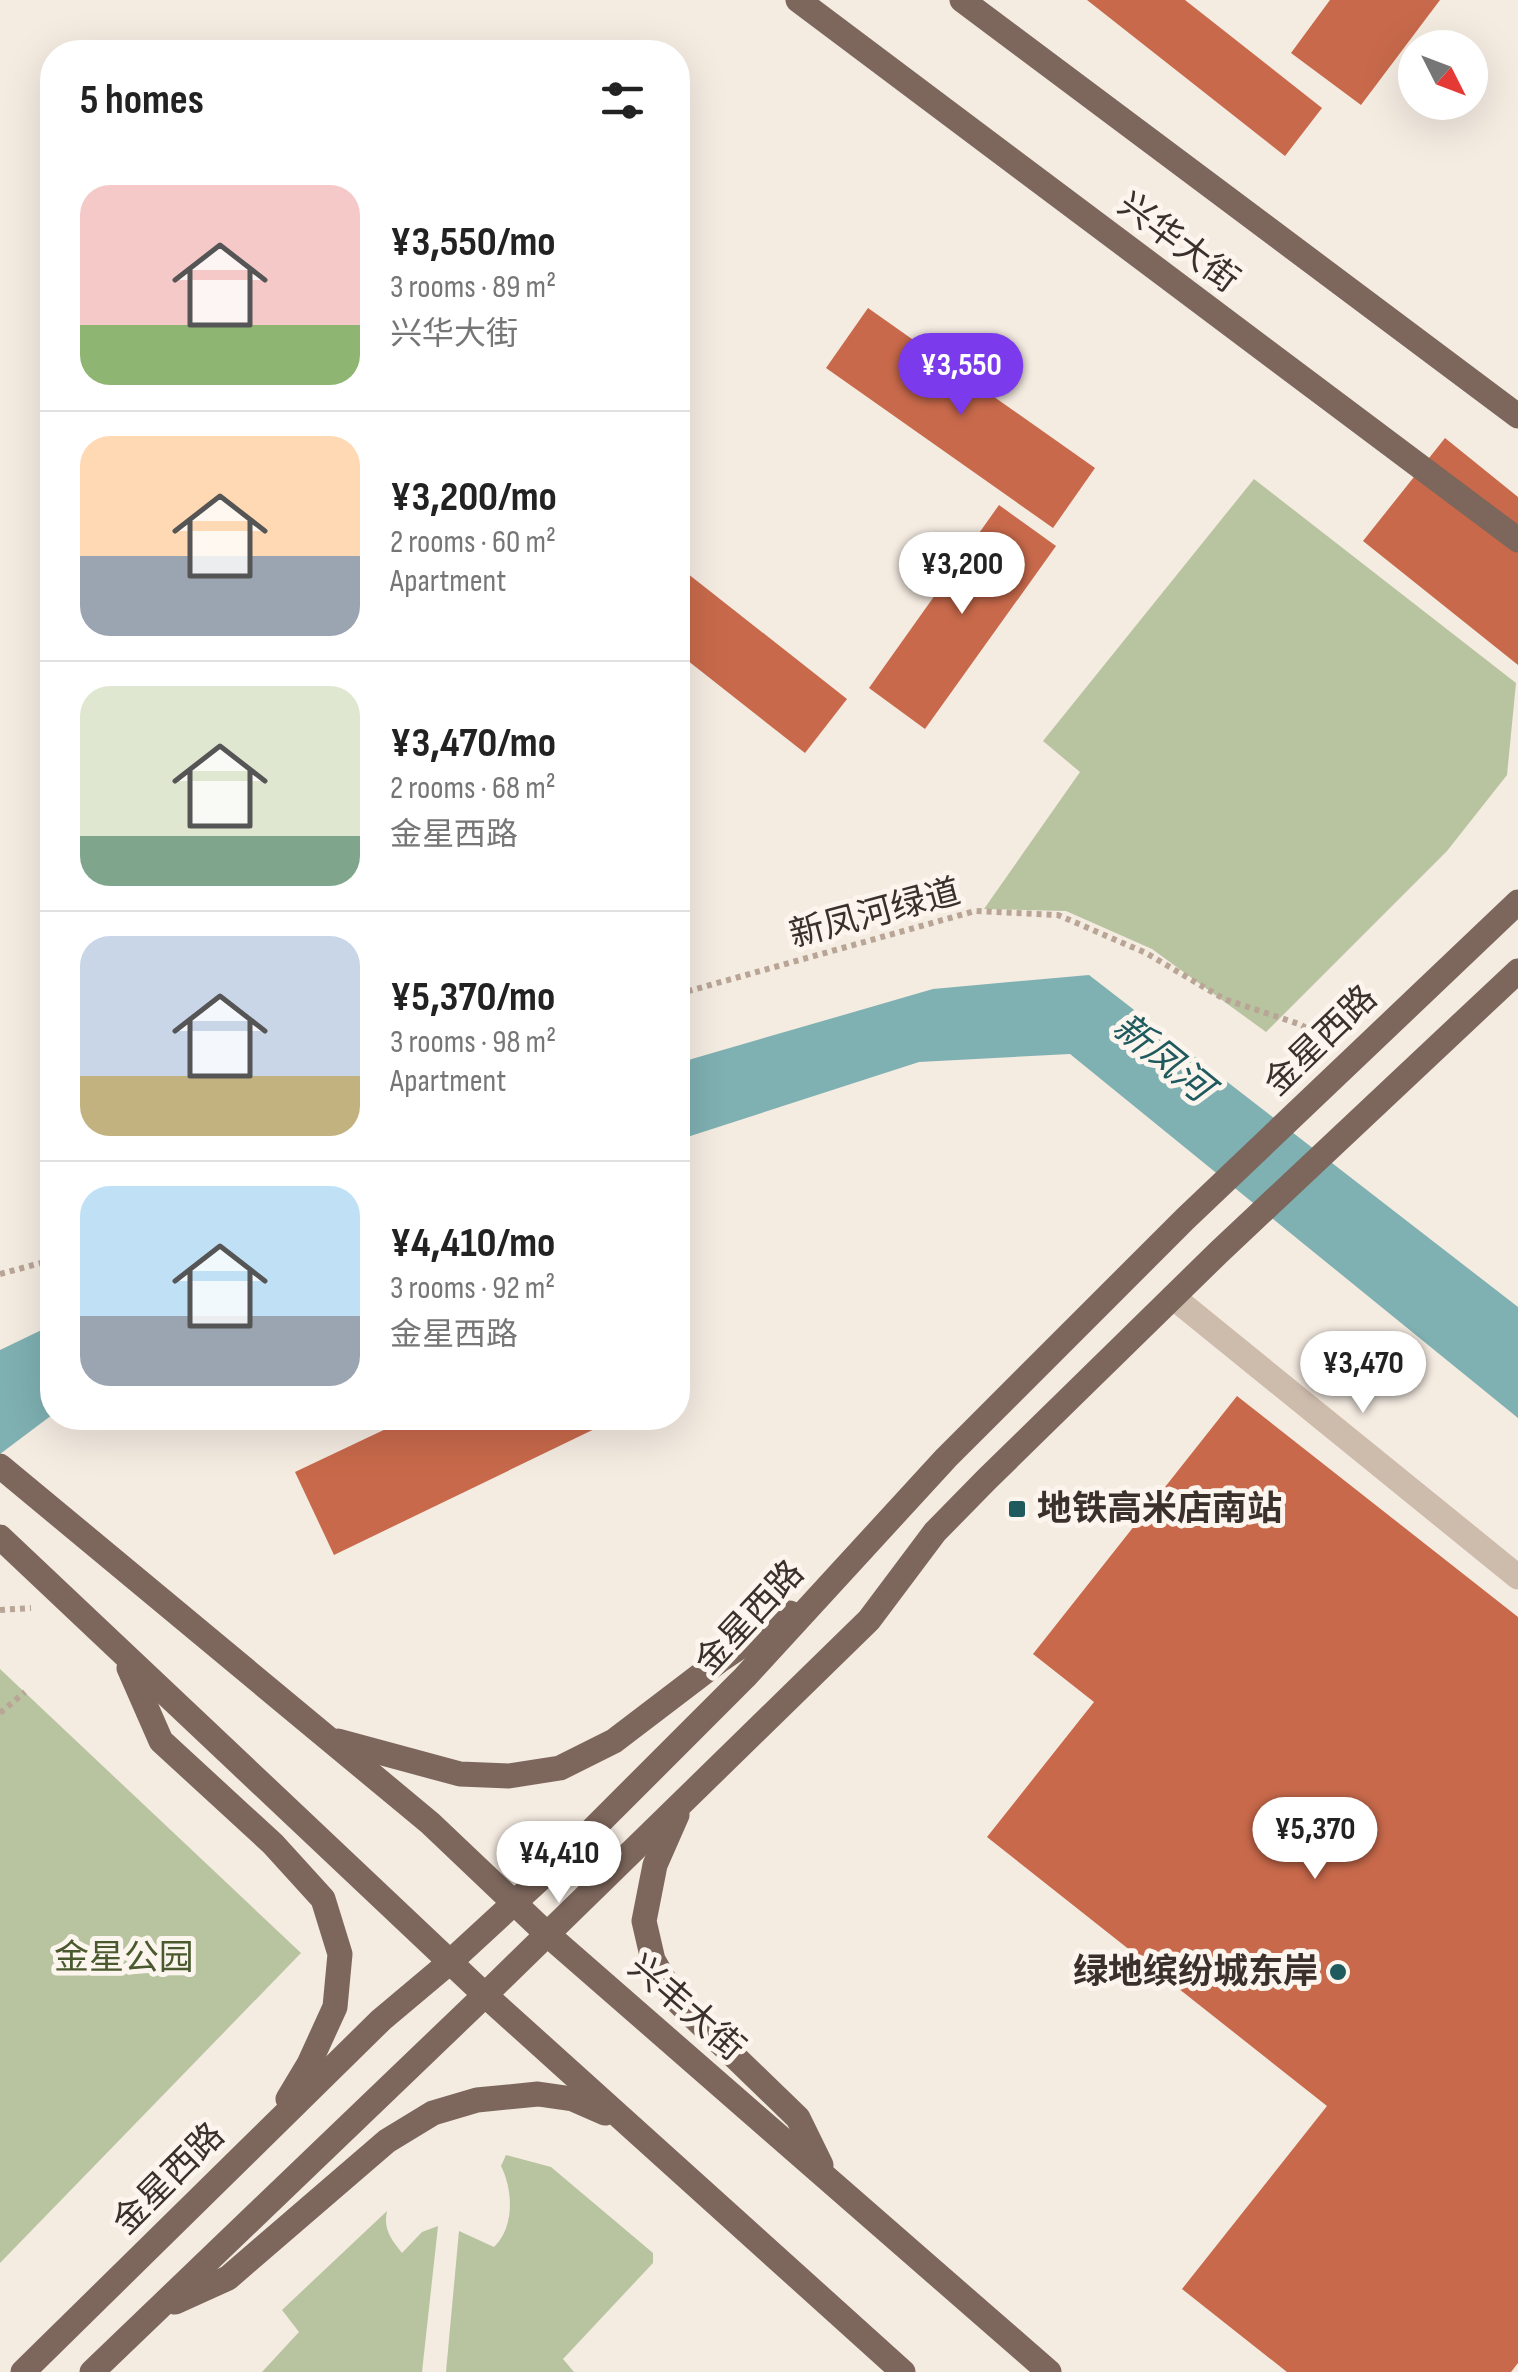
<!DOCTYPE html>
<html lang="en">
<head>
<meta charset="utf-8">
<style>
	:root { --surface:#fff; --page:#f6f6f6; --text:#222; --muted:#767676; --line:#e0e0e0; --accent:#7c3aed }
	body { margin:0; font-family:"Sofia Sans Condensed","Noto Sans SC",sans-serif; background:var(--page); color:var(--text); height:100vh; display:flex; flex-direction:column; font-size:38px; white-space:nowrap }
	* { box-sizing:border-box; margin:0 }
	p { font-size:32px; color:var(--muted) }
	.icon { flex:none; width:55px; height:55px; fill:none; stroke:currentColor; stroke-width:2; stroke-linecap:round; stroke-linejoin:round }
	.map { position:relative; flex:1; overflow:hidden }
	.drawer { position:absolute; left:40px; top:40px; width:650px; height:1390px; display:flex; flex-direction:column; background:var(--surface); border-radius:40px; box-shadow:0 10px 40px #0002 }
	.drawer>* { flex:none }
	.needle { width:65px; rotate:132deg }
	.fabs { position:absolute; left:1398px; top:30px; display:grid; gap:20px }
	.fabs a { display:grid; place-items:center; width:90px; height:90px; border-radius:50%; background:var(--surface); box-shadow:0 10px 40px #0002; font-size:50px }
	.price { position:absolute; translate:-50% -85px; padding:0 22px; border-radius:35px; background:#fff; color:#222; font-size:32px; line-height:65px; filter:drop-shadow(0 2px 5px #0008) }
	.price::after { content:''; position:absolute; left:50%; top:60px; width:30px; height:22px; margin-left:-15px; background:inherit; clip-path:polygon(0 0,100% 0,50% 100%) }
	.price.selected { background:var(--accent); color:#fff }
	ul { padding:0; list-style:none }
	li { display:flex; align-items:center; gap:30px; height:250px; padding:0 40px }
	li+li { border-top:2px solid var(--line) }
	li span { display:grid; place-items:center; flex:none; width:280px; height:200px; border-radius:30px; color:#555 }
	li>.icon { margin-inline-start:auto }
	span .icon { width:120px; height:120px; fill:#fffc; stroke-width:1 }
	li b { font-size:42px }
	h2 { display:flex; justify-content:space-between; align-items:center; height:120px; padding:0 40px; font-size:42px }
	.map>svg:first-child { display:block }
</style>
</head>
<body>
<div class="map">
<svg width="1518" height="2372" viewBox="0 0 1518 2372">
	<rect width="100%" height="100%" fill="#f4ebe1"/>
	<g fill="#b8c4a0">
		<polygon points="1254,479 1516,683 1507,775 1447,851 1266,1032 1152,949 1066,911 984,909 1080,772 1043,741"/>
		<polygon points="0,1669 301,1953 0,2263"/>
		<path d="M506,2155L551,2167L653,2253V2263L563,2359L574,2372H446L459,2231L494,2247C515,2227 513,2190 501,2166Z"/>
		<path d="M387,2211C383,2229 391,2239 402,2253L422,2232L438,2226L422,2372H262L299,2332L282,2310Z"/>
	</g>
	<g fill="#7fb0b2">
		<polygon points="1089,975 1518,1307 1518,1418 1070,1054 919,1062 678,1140 678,1063 933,989"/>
		<polygon points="52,1325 52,1415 0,1454 0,1350"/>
	</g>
	<g fill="#c8694b">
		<polygon points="1087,0 1185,0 1322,108 1285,156"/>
		<polygon points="1330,0 1440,0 1361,105 1291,53"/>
		<polygon points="868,308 1095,468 1053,528 826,368"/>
		<polygon points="1445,438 1518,497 1518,665 1363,541"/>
		<polygon points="999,505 1056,546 925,729 869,688"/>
		<polygon points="678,566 847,699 805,753 678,653"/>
		<polygon points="1237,1396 1518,1617 1518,2363 1511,2372 1287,2372 1182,2289 1327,2106 987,1837 1094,1702 1033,1654"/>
		<polygon points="409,1418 604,1418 607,1423 334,1555 295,1472"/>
	</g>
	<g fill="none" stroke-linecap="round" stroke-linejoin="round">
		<g stroke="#b9a596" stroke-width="6" stroke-dasharray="5 5" stroke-linecap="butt">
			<polyline points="678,994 975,911 1058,915 1146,953 1224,999 1299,1024 1328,1040"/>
			<polyline points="0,1274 52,1260"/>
			<polyline points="0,1610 31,1608"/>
			<polyline points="0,1713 25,1692"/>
		</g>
		<polyline stroke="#cdbbac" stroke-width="25" points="1173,1297 1518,1577"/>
		<g stroke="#7d675c" stroke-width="25">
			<polyline points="798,0 1518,540"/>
			<polyline points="962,0 1518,416"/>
			<polyline points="0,1466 430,1823 547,1934 1049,2372"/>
			<polyline points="0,1537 485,1995 903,2372"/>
			<polyline points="129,1668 161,1741 273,1844 323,1899 340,1954 335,2007 309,2064 288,2099"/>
			<polyline points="338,1741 460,1774 509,1776 560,1768 614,1741 719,1661 790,1613"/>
			<polyline points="677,1815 655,1865 644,1921 653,1960 675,1999 798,2118 821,2165"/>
			<polyline points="175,2302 228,2278 387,2141 433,2113 477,2100 538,2094 573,2099 605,2113"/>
			<polyline points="23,2372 381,2020 450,1962 578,1844 745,1677 946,1458 1185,1219 1518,902"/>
			<polyline points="92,2372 485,1995 869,1620 935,1532 987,1479 1219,1252 1518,971"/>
		</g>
	</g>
	<g fill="#1f5a5e" stroke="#fbf5ee" stroke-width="4">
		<rect x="1007" y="1499" width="20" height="20" rx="5"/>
		<circle cx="1338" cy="1972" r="10"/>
	</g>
	<g text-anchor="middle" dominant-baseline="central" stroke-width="10" stroke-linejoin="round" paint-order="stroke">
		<g font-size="35" fill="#3b302b" stroke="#fbf5ee">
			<text transform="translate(1178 243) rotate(37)">兴华大街</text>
			<text transform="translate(875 914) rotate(-15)">新凤河绿道</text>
			<text transform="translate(1321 1041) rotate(-44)">金星西路</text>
			<text transform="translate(750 1618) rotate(-47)">金星西路</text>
			<text transform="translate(686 2008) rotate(41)">兴丰大街</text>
			<text transform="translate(169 2179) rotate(-45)">金星西路</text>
		</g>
		<g font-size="35" font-weight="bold" fill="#3b302b" stroke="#fbf5ee" text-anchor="start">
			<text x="1037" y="1509">地铁高米店南站</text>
			<text x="1318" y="1972" text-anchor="end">绿地缤纷城东岸</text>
		</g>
		<g font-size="35" fill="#4a5a2e" stroke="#fbf5ee">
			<text x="124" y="1958">金星公园</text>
		</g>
		<g font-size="38" font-style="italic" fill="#1f5a5e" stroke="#fbf5ee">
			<text transform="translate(1162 1058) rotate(39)">新凤河</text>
		</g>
	</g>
</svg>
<div class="fabs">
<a><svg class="needle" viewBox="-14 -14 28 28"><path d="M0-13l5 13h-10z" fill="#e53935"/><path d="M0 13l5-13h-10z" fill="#767676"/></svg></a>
</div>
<b class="price selected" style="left:961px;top:418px">¥3,550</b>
<b class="price" style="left:962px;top:617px">¥3,200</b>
<b class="price" style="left:1363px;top:1416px">¥3,470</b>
<b class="price" style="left:1315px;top:1882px">¥5,370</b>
<b class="price" style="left:559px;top:1906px">¥4,410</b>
<section class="drawer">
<h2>5 homes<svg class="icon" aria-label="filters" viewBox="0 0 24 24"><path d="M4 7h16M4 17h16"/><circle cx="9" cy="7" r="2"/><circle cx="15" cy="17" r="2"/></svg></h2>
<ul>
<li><span style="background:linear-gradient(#f6c9c9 70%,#8fb573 0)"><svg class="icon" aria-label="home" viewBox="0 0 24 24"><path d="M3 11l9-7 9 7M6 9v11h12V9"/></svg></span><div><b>¥3,550/mo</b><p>3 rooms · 89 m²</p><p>兴华大街</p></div></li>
<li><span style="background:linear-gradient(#ffd9b3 60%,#9aa5b1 0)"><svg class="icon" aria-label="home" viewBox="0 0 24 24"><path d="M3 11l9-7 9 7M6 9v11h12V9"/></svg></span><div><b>¥3,200/mo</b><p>2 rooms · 60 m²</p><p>Apartment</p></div></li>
<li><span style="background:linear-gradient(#dfe7d0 75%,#7fa58c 0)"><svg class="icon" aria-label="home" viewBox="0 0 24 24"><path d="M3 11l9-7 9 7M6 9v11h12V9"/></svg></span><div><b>¥3,470/mo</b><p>2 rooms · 68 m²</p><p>金星西路</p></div></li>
<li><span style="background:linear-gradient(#c9d6e8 70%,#c2b280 0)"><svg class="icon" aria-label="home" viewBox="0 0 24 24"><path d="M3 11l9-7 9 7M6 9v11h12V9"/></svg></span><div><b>¥5,370/mo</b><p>3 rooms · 98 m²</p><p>Apartment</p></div></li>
<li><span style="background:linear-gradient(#bfe0f5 65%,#9aa5b1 0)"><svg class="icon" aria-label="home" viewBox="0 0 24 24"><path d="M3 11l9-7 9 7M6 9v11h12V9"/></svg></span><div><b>¥4,410/mo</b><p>3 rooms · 92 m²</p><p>金星西路</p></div></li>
</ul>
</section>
</div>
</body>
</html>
